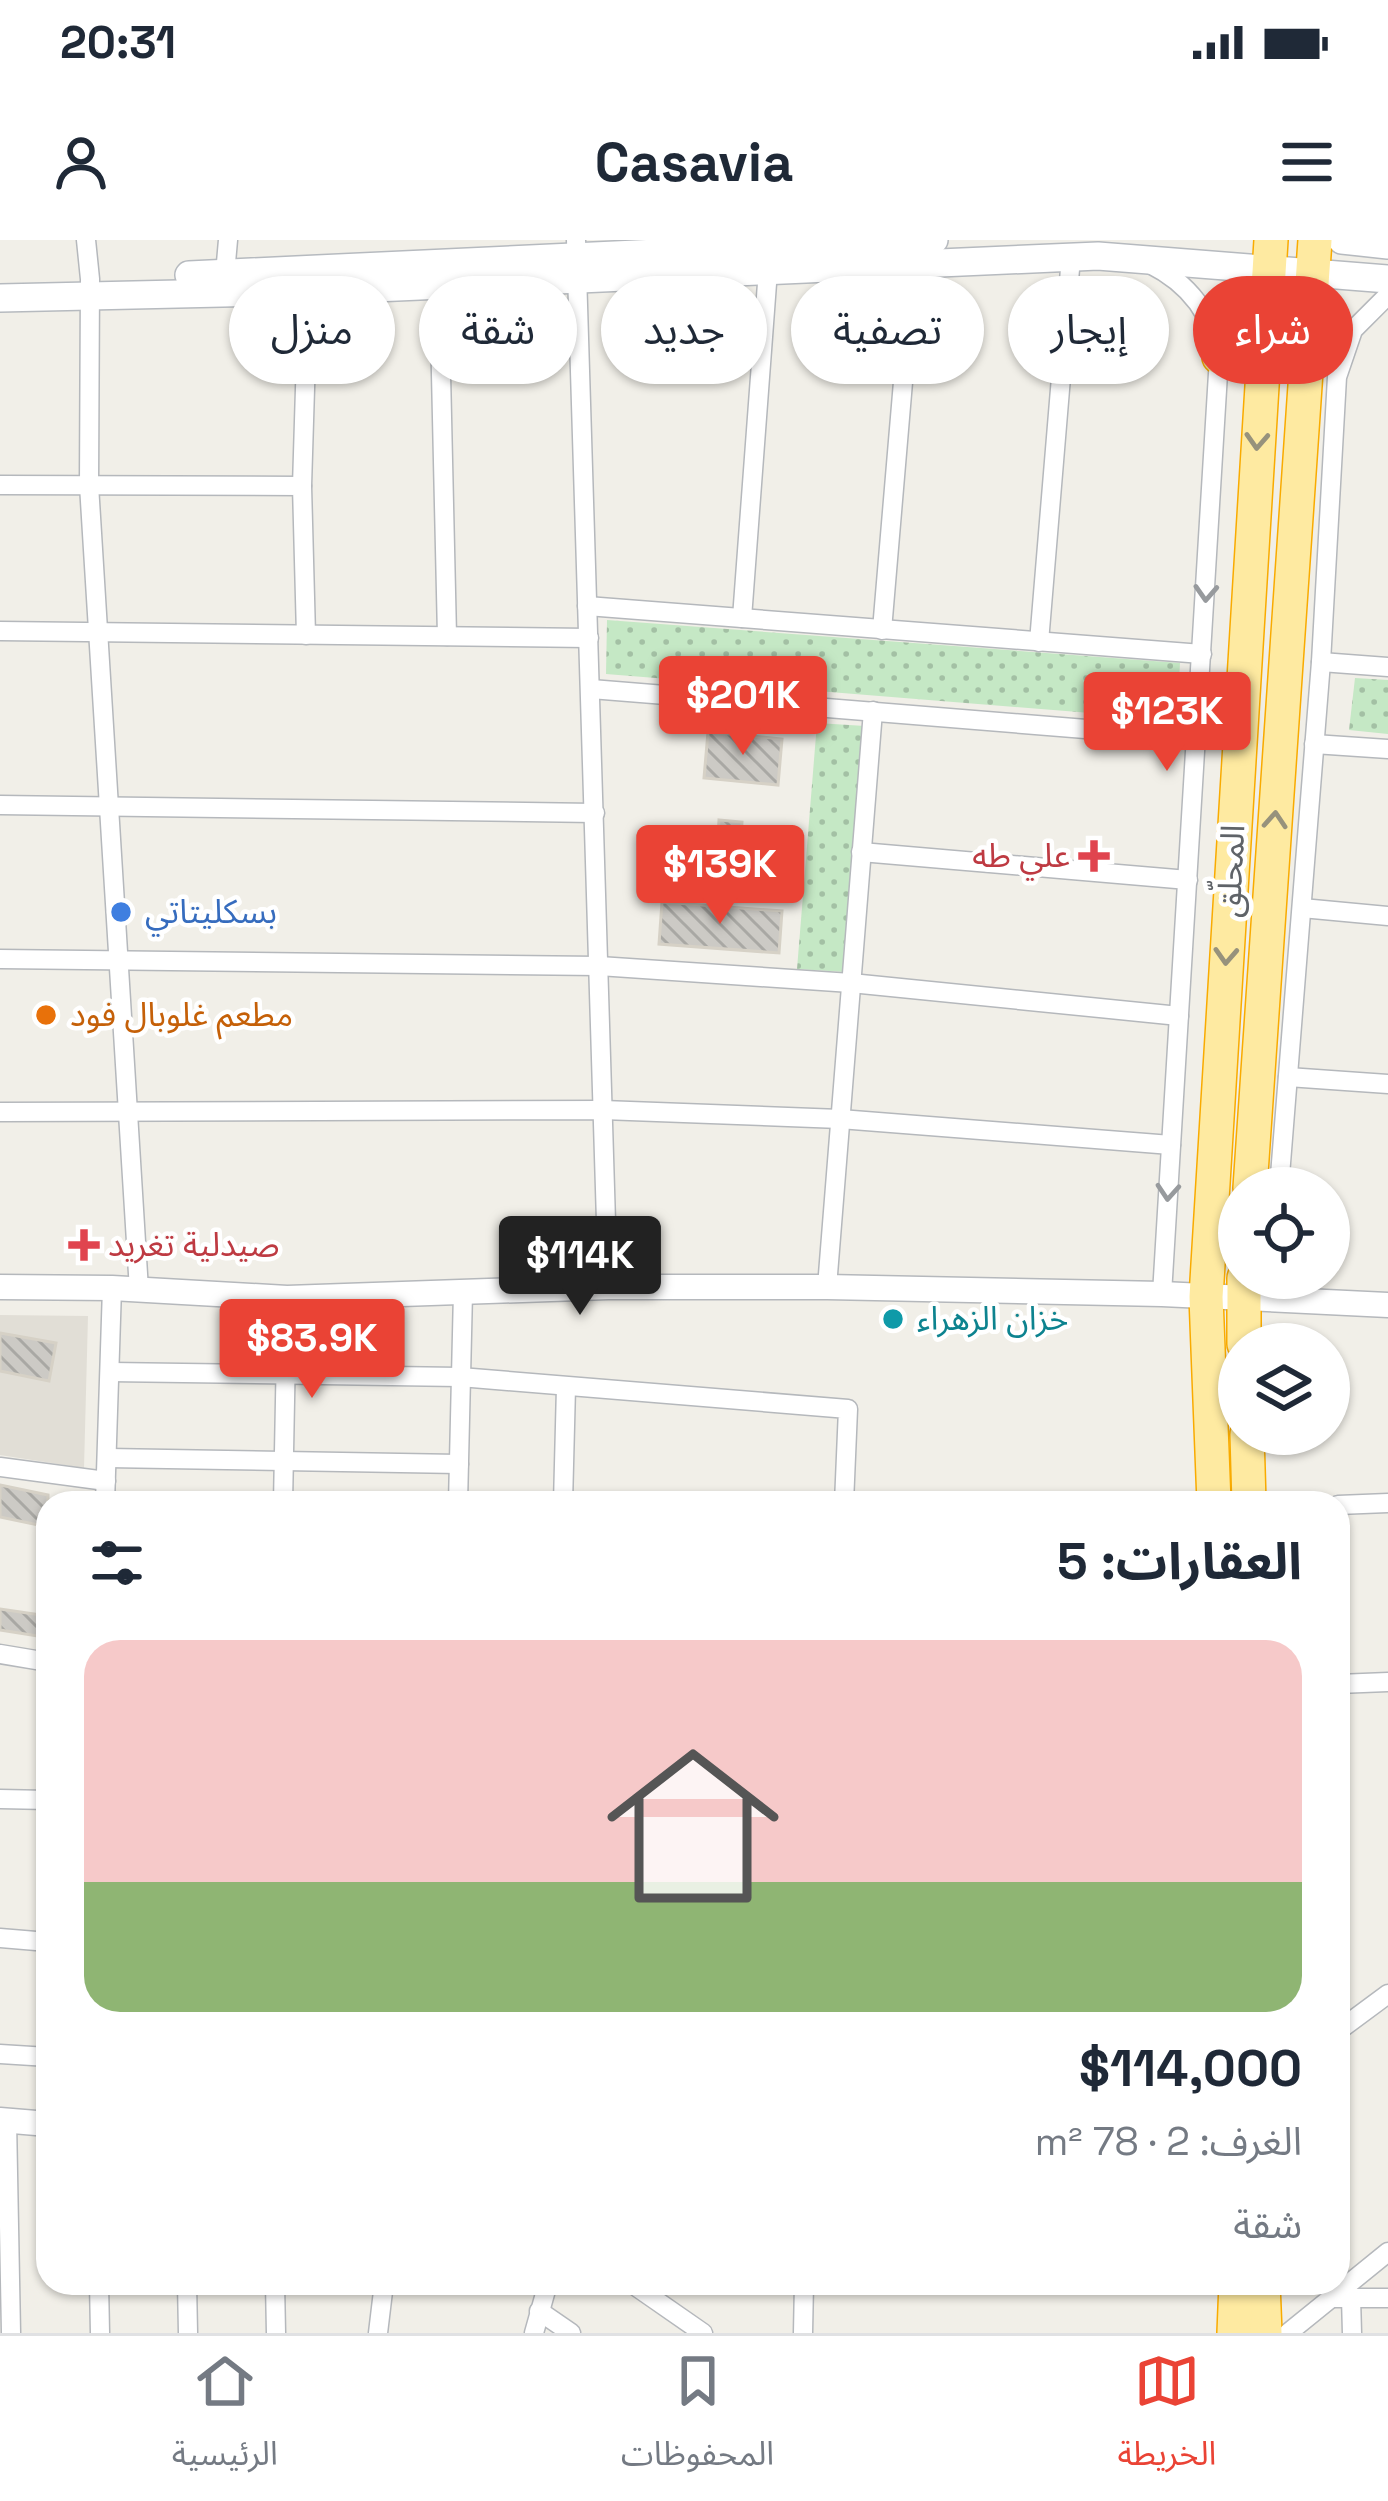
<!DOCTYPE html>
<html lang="ar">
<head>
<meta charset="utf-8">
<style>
	:root { --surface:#fff; --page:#f2f2f3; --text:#1f2937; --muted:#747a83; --line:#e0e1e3; --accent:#ea4335 }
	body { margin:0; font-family:"Space Grotesk","Noto Sans Arabic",sans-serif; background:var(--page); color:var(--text); direction:rtl; height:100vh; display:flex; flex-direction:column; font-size:45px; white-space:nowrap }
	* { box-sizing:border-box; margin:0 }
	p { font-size:39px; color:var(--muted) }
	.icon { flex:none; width:66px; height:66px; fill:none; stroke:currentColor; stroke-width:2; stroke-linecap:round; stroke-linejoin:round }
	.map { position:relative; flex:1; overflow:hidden; direction:ltr }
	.details { position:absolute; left:36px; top:1251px; width:1314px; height:804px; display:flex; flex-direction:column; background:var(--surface); border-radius:36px; box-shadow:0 3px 9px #0004; direction:rtl }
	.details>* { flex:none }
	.top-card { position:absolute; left:36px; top:36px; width:1317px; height:108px; direction:rtl; display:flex; gap:24px }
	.buttons { position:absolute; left:1218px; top:927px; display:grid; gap:24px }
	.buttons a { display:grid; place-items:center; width:132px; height:132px; border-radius:50%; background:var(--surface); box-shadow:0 3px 9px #0004; font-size:60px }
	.price { position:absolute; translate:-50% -102px; padding:0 27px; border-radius:12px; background:var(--accent); color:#fff; font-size:39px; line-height:78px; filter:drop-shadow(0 3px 6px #0008) }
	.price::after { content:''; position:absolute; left:50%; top:72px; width:36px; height:27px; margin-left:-18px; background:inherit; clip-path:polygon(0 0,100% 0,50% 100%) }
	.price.current { background:#222; color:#fff }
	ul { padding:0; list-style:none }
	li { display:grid; align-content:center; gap:24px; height:636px; padding:0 48px }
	li span { display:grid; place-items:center; height:372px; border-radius:36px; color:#555 }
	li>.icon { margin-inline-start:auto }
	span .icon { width:216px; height:216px; fill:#fffc; stroke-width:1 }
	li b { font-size:51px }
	h2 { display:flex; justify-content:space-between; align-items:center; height:144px; padding:0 48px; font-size:51px }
	.tag { padding:0 42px; border-radius:54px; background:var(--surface); box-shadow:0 3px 9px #0004; font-size:42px; line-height:108px }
	.tag.current { background:var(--accent); color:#fff }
	.status { display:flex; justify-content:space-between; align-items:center; height:84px; padding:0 60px; background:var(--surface); direction:ltr }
	.status svg { height:33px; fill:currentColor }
	header { display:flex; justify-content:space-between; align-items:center; height:156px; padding:0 48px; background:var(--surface); font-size:54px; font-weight:700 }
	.tabs { display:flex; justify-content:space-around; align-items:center; height:168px; border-top:3px solid var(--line); background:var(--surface); font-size:33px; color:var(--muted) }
	.tabs a { display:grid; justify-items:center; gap:6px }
	.tabs .current { color:var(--accent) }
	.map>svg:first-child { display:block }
</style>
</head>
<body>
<div class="status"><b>20:31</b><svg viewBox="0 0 49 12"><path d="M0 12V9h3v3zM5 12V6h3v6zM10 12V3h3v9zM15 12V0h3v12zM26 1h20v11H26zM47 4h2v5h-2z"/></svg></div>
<header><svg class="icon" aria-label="menu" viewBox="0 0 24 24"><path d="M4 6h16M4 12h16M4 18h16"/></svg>Casavia<svg class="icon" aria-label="person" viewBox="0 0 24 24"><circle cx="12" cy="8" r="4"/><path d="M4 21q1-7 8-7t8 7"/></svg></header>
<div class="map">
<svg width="1388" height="2093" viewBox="0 0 1388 2093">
	<defs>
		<pattern id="park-dots" width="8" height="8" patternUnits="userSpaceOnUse" patternTransform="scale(3)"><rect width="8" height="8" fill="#c5e8c5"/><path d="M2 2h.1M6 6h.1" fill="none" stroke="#a3c0a4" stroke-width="1.8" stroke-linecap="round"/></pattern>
		<pattern id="building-back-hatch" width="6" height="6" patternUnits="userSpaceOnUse" patternTransform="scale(3)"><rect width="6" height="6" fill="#cccac5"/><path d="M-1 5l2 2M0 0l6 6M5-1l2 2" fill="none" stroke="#a9a8a4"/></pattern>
	</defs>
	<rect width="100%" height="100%" fill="#f1efe8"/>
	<polygon fill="#e1ded6" points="0,1075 88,1076 84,1228 0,1215"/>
	<g fill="url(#park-dots)">
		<polygon points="607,380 1180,423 1177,480 606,434"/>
		<polygon points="1355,438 1388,440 1388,494 1349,490"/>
		<polygon points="817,483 865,486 846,732 797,729"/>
	</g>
	<g fill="url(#building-back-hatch)" stroke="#d6d1c6" stroke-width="3">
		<polygon points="708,492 782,499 778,545 704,538"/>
		<polygon points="719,580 742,582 741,600 718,598"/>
		<polygon points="662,662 782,671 779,713 659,704"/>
		<polygon points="0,1093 56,1103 49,1141 0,1131"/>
		<polygon points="0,1245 48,1255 48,1287 0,1277"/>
		<polygon points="0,1369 41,1375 38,1396 0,1390"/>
	</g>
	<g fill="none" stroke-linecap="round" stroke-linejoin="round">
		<defs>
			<g id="minor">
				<polyline points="86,0 90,39 89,245 139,1050"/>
				<polyline points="576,0 608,1047"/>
				<path d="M1150,24C1188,43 1213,74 1219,117L1162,1054"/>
				<polyline points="225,34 228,0"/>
				<polyline points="439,46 447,396"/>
				<polyline points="0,245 302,246 306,395"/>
				<polyline points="302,246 308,51"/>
				<polyline points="587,366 1202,414"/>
				<polyline points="742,378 768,30"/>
				<polyline points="882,390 913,24"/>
				<polyline points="0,391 589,398"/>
				<polyline points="1039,402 1071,17"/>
				<polyline points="1321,422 1388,427"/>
				<polyline points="591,449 1197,498"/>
				<polyline points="1314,504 1388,509"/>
				<polyline points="0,565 595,573"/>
				<polyline points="861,612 1188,640"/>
				<polyline points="1302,668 1388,676"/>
				<polyline points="0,719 599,726 851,743 1179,776"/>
				<polyline points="1288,837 1388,844"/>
				<polyline points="0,872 603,870 840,879 1171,905"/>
				<polyline points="1279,948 1321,422 1337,137 1353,90 1388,55"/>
				<polyline points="827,1047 873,471"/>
				<polyline points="110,1132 460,1137 848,1169 844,1263"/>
				<polyline points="108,1218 459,1224"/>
				<polyline points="0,1227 106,1241"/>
				<polyline points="105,1263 112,1048"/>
				<polyline points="283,1263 287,1058"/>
				<polyline points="458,1263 463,1052"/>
				<polyline points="563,1263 566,1147"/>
				<polyline points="1338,1265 1388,1263"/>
				<polyline points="0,1414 48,1422"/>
				<polyline points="1338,1444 1388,1442"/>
				<polyline points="0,1559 48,1560"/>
				<polyline points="0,1698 48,1702"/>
				<polyline points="1338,1791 1388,1754"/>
				<polyline points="0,1814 48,1817"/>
				<polyline points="7,1880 11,2093"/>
				<polyline points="99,2043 100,2093"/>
				<polyline points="187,2043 188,2093"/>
				<polyline points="275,2043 276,2093"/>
				<polyline points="631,2043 703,2093"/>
				<polyline points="1333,2058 1388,2058"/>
				<polyline points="1351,2058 1352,2093"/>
				<polyline points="539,2071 571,2093"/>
				<polyline points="378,2093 384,2043"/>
				<polyline points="534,2093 548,2043"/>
				<polyline points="803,2093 804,2043"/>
				<polyline points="1288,2093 1388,2012"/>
			</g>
			<g id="tertiary">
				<polyline points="0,1047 112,1048 287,1058 608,1047 827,1047 1162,1054 1388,1065"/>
				<polyline points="0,1880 48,1884"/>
			</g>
			<g id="secondary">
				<polyline points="1342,0 1388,5"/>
				<polyline points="189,35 934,0"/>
				<polyline points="0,58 308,51 1098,16 1388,39"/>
			</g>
			<g id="trunk">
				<polyline points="1219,117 1262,121"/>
				<polyline points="1250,948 1315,0"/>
				<polyline points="1244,1104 1244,1038"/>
				<polyline points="1247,1194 1249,1263"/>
				<polyline points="1214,1263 1206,1057 1271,0"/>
				<polyline points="1263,2043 1265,2093"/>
				<polyline points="1234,2093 1236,2043"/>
			</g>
		</defs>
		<use href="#minor" stroke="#b5b8bc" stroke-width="21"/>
		<use href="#tertiary" stroke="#b5b8bc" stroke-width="27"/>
		<use href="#secondary" stroke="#b6babf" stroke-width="30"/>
		<use href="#trunk" stroke="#f9ab00" stroke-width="36"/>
		<use href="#minor" stroke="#fff" stroke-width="18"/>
		<use href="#tertiary" stroke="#fff" stroke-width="24"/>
		<use href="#secondary" stroke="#fff" stroke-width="27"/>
		<use href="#trunk" stroke="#feeaa1" stroke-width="33"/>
	</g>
	<defs><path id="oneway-chevron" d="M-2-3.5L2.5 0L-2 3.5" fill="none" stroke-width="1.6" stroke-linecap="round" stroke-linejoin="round" transform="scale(3)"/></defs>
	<g stroke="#97927c">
		<use href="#oneway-chevron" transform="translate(1257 201) rotate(93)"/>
		<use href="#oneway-chevron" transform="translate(1275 580) rotate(-86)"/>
		<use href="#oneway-chevron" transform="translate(1226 716) rotate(93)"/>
	</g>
	<g stroke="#979a9d">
		<use href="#oneway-chevron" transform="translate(1206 353) rotate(93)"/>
		<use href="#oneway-chevron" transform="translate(1168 952) rotate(94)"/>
	</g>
	<g fill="#e0444e" stroke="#fff" stroke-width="4.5">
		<path d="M1088 598h12v12h12v12h-12v12h-12v-12h-12v-12h12z"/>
		<path d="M78 987h12v12h12v12h-12v12h-12v-12h-12v-12h12z"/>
	</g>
	<circle fill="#3f7fe0" stroke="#fff" stroke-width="4.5" cx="121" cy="672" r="12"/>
	<circle fill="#e8710a" stroke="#fff" stroke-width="4.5" cx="46" cy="775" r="12"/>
	<circle fill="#0f9aa8" stroke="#fff" stroke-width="4.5" cx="893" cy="1079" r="12"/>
	<g text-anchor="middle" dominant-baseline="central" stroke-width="9" stroke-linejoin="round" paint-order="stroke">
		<g font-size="33" fill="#be3a42" stroke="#fff" text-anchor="end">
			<text x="1070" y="616">علي طه</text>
			<text x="108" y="1005" text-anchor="start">صيدلية تغريد</text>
		</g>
		<g font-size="33" fill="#5f6368" stroke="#fff">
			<text transform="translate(1231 631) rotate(-87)">المحلّق</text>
		</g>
		<g font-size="33" fill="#366cbe" stroke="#fff" text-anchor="start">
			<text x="145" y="672">بسكليتاتي</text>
		</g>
		<g font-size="33" fill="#c56008" stroke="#fff" text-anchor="start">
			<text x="70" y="775">مطعم غلوبال فود</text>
		</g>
		<g font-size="33" fill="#0d838f" stroke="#fff" text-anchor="start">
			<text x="917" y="1079">خزان الزهراء</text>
		</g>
	</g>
</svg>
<div class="buttons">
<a><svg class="icon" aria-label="locate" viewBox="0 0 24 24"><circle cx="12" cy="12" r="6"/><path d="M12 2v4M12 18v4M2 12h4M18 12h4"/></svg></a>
<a><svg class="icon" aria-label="layers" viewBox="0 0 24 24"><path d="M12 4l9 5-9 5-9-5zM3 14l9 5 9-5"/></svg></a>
</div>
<b class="price" style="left:743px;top:518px">$201K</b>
<b class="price" style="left:1167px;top:534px">$123K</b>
<b class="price" style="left:720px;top:687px">$139K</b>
<b class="price current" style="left:580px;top:1078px">$114K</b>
<b class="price" style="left:312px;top:1161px">$83.9K</b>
<div class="top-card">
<a class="tag current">شراء</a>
<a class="tag">إيجار</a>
<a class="tag">تصفية</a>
<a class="tag">جديد</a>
<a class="tag">شقة</a>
<a class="tag">منزل</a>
</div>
<section class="details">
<h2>العقارات: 5<svg class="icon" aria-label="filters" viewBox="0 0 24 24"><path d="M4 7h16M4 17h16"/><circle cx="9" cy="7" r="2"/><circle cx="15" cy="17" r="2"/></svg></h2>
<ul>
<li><span style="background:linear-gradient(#f6c9c9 65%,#8fb573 0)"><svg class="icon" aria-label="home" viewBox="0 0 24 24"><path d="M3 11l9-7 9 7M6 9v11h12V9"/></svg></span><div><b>$114,000</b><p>الغرف: 2 · 78 m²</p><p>شقة</p></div></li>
</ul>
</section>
</div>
<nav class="tabs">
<a class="current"><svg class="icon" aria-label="map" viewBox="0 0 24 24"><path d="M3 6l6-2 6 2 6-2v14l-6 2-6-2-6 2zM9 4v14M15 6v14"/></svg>الخريطة</a>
<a><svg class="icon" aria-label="saved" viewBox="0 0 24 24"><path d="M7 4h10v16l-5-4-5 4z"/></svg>المحفوظات</a>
<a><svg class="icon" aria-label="home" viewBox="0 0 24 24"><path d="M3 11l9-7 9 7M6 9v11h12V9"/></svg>الرئيسية</a>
</nav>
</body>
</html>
